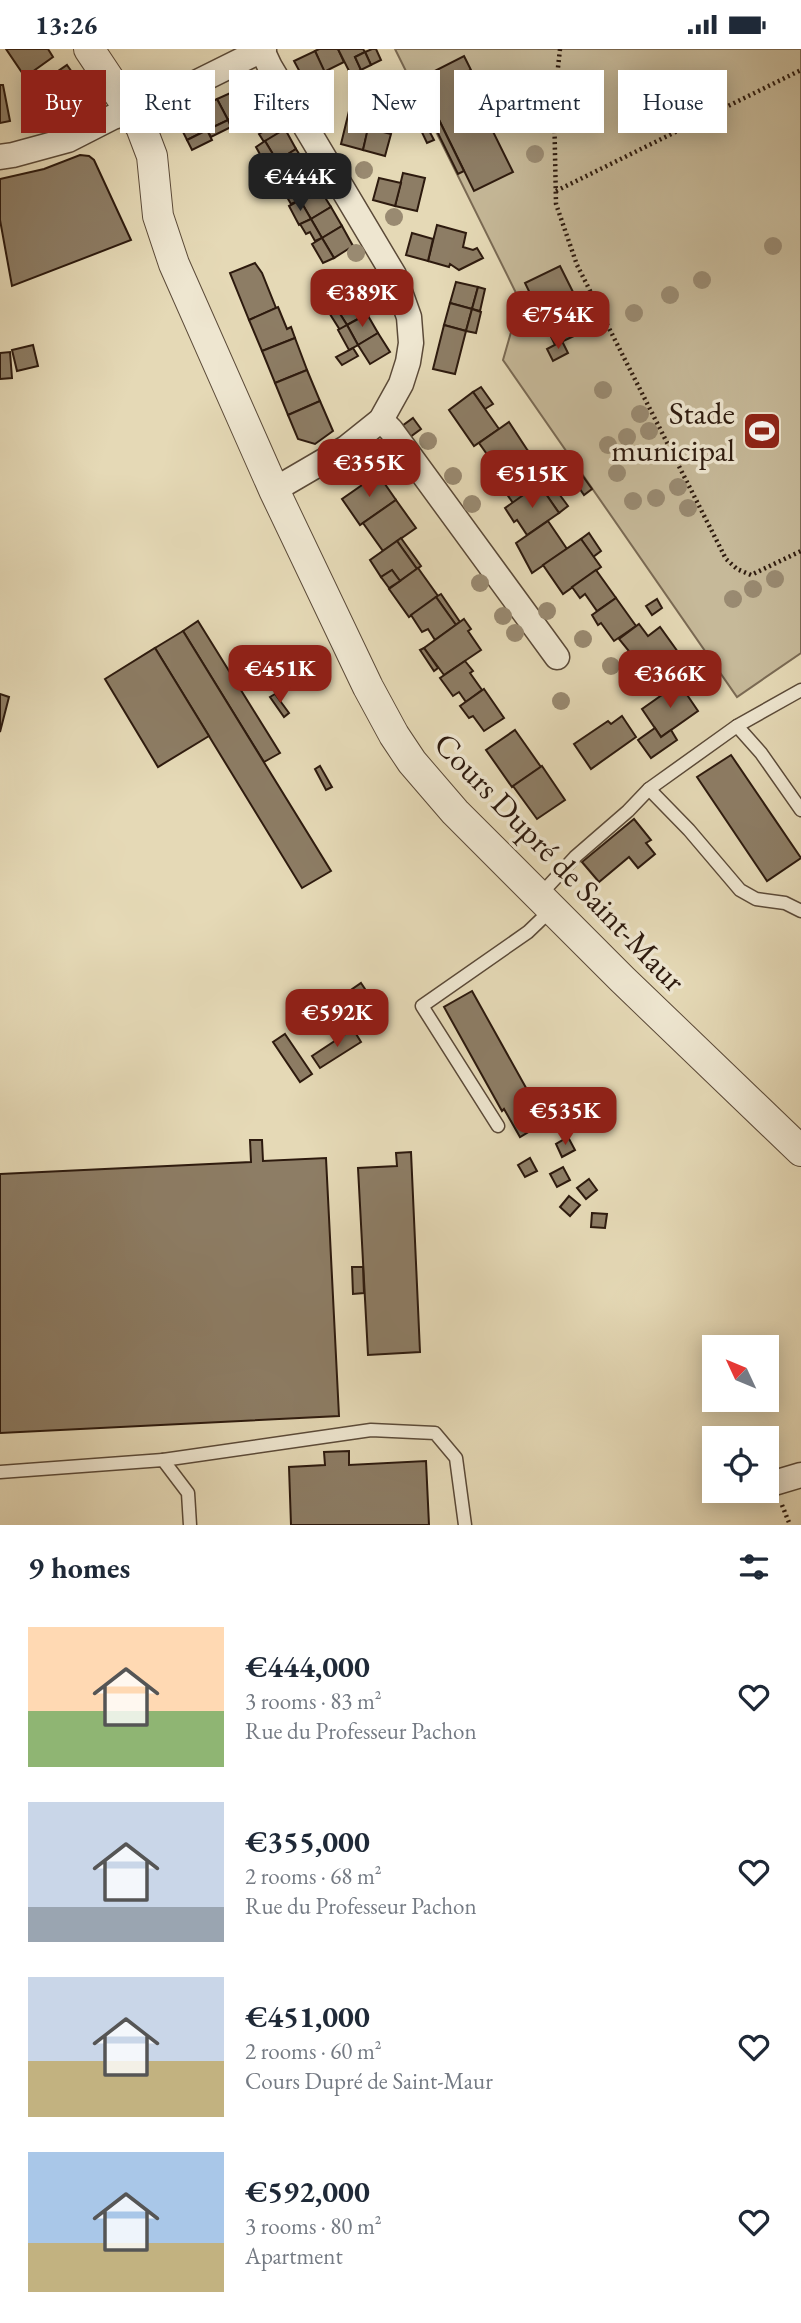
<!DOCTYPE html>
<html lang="en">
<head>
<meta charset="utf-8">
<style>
	:root { --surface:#fff; --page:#f6f6f7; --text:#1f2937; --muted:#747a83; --accent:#8f2418 }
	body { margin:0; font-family:"EB Garamond",serif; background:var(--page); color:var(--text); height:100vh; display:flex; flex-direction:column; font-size:26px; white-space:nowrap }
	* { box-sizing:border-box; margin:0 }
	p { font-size:23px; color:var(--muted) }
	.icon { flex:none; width:38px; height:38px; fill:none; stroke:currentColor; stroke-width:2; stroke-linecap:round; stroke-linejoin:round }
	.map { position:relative; height:1476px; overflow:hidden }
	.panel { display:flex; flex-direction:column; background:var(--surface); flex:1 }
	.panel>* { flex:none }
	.top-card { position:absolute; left:21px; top:21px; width:760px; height:63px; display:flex; gap:14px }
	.needle { width:46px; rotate:314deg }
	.controls { position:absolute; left:702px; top:1286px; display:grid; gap:14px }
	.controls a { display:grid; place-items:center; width:77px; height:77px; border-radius:0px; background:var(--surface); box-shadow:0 4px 18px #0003; font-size:35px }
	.price { position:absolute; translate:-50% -60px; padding:0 16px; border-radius:14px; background:var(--accent); color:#fff; font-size:23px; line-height:46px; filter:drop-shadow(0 2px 4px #0008) }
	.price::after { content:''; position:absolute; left:50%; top:42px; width:21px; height:16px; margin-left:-10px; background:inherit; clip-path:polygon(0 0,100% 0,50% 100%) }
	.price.on { background:#222; color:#fff }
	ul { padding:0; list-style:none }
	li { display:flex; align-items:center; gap:21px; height:175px; padding:0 28px }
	li span { display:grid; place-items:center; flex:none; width:196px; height:140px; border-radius:0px; color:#555 }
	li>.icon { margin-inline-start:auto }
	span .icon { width:84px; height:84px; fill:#fffc; stroke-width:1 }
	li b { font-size:30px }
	h2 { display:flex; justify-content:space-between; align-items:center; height:84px; padding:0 28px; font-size:30px }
	.pill { padding:0 24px; border-radius:0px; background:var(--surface); box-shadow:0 4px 18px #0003; font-size:24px; line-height:63px }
	.pill.on { background:var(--accent); color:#fff }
	.status { display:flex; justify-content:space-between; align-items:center; height:49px; padding:0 35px; background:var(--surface); direction:ltr }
	.status svg { height:19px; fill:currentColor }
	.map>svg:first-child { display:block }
</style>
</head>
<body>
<div class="status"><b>13:26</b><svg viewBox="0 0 49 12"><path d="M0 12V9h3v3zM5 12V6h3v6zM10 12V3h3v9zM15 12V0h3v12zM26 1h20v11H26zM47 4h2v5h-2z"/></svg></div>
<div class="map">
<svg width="801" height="1476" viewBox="0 0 801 1476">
	<rect width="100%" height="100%" fill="#e5d9b6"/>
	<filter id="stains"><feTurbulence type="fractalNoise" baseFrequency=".00286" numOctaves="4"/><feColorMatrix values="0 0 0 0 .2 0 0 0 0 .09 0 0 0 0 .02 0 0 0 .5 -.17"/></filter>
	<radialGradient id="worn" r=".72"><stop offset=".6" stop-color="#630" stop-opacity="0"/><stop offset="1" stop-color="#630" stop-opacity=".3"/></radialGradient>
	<polygon fill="#c6b999" stroke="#7a6a54" stroke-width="2" points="395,0 801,0 801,604 737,648 503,311 520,252"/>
	<g fill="#8d7d65" stroke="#2d1a0e" stroke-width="2">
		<polygon points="6,0 48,0 53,8 25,28"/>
		<polygon points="319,0 338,0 344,13 324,23 315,2"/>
		<polygon points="338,0 363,0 365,3 355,8 361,21 351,26"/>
		<polygon points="372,0 376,0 381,11 371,16 365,3"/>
		<polygon points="315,2 329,32 310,42 294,12"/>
		<polygon points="365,3 371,16 361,21 355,8"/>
		<polygon points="464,7 471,21 464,24 513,123 474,142 419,30"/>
		<polygon points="67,16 84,40 72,49 68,43 37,64 23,46"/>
		<polygon points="257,31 273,61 252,71 237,41"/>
		<polygon points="0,36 3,36 10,72 0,74"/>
		<polygon points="237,41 247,61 228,71 217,50"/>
		<polygon points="217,50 228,71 207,81 197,60"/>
		<polygon points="197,60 207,81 187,91 177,71"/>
		<polygon points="349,62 371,68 363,101 341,95"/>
		<polygon points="437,67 464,122 458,125 431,70"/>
		<polygon points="228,71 231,78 211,88 207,81"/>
		<polygon points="425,74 434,91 427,94 419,77"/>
		<polygon points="275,76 279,84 264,93 259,85"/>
		<polygon points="368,79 391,85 385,107 363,101"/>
		<polygon points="285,80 296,100 277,112 265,92"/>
		<polygon points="207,81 212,91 192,101 187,91"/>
		<polygon points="265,92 277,112 267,118 256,98"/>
		<polygon points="296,100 308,119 288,131 277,112"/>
		<polygon points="80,106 89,107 94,111 131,191 12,237 0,171 0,130 44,120"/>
		<polygon points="277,112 288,131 280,136 269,116"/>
		<polygon points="308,119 319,139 300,151 288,131"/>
		<polygon points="403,124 425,129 417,162 395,157"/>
		<polygon points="379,129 401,134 395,157 373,151"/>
		<polygon points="288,131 300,151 291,155 280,136"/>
		<polygon points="319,139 331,158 311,170 300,151"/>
		<polygon points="300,151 311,170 299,176 289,157"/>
		<polygon points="331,158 342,177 322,189 311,170"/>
		<polygon points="311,170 322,189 315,192 310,183 306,185 300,175"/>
		<polygon points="437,176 466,184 463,198 473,201 477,199 483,209 459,221 450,215 449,218 428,212"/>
		<polygon points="342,177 353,197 334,209 322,189"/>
		<polygon points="412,184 433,190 428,212 406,206"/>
		<polygon points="322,189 334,209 323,214 312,195"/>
		<polygon points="255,214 262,224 276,259 249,271 230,224"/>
		<polygon points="560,217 591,279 555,296 525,234"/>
		<polygon points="344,226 356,245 335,257 324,237"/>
		<polygon points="456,233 478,238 472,260 450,254"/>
		<polygon points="478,238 485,240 480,262 472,260"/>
		<polygon points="356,245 367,265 347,276 335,257"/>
		<polygon points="450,254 472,260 466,282 444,276"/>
		<polygon points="335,257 347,276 340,281 328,262"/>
		<polygon points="278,258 287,280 291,278 295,289 262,302 249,271"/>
		<polygon points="472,260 481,263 476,284 466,282"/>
		<polygon points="367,265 378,284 358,296 347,276"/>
		<polygon points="347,276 358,296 349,301 338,281"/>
		<polygon points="444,276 466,282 455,325 433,320"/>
		<polygon points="378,284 390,303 370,315 358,296"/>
		<polygon points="295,289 307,321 275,334 262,302"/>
		<polygon points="562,292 568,304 553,312 547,300"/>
		<polygon points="33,296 38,317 17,322 12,301"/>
		<polygon points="353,299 358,307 342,316 336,308"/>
		<polygon points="10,303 12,329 0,330 0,304"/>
		<polygon points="307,321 320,352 288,366 275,334"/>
		<polygon points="481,338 493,355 485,360 473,343"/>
		<polygon points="473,343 499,380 474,397 449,361"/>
		<polygon points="320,352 333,382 315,395 298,390 288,366"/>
		<polygon points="413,369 421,380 410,388 402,377"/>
		<polygon points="509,373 528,402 499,422 479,394"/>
		<polygon points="528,402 548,430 513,454 504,441 507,439 497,424"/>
		<polygon points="572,412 592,440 584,446 565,418"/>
		<polygon points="378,425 396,451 360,476 342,450"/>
		<polygon points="548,430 568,457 559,464 539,435"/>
		<polygon points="539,435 559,464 527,486 517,471 514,473 505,459"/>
		<polygon points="396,451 416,479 383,502 363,474"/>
		<polygon points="548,472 567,500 532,524 516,494"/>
		<polygon points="589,484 601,502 593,508 581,490"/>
		<polygon points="401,489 421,517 417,520 397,492"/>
		<polygon points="581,490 601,518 563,545 543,516"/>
		<polygon points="397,492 417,520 400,532 392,521 381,528 370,511"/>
		<polygon points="418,519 438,547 409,568 389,540"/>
		<polygon points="392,521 400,532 389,539 381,528"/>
		<polygon points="596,521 616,549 597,562 585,545 580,549 572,538"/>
		<polygon points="441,545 460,573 456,576 436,548"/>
		<polygon points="436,548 456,576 435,591 428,580 422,583 411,566"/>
		<polygon points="616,549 636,577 614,592 601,574 598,576 592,566"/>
		<polygon points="657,550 662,559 652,566 646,557"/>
		<polygon points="464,570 471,580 468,582 481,601 444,626 424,599"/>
		<polygon points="198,572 280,704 264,713 183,582"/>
		<polygon points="639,575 648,587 660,578 678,603 642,629 632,615 637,612 619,590"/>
		<polygon points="183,582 331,822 302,839 155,599"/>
		<polygon points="155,599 209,687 158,718 105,630"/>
		<polygon points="424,599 438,619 434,622 420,601"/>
		<polygon points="465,612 473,622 470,624 482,641 466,653 459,643 453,647 440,629"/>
		<polygon points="679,634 698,662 661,688 642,660"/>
		<polygon points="484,640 504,669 484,682 473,667 469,669 460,657"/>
		<polygon points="0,645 9,648 0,683"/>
		<polygon points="275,645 289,664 284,668 270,648"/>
		<polygon points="622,667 636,688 591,720 574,695 608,672 611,675"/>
		<polygon points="655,679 661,688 671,681 677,691 651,709 638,691"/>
		<polygon points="515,681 541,718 512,738 486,701"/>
		<polygon points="731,706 801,809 767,832 697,728"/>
		<polygon points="320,717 332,738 326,741 315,720"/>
		<polygon points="542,717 565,751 537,770 513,737"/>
		<polygon points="634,770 651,791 646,794 655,805 638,819 629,808 599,833 582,813"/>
		<polygon points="361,934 375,955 363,963 357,954 317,982 309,970"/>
		<polygon points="472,942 530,1046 527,1048 542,1075 520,1088 504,1060 502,1062 444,958"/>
		<polygon points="353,980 361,993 320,1019 312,1007"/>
		<polygon points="285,985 312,1025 300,1033 273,993"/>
		<polygon points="568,1088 575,1101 562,1108 556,1095"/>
		<polygon points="250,1091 262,1091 263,1112 326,1109 339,1367 0,1384 0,1125 251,1113"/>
		<polygon points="411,1103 420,1303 368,1306 358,1119 397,1117 396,1104"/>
		<polygon points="530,1109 537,1122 525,1128 518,1116"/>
		<polygon points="563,1118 570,1131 557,1138 550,1125"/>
		<polygon points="589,1130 597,1141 586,1150 577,1139"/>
		<polygon points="569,1147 580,1156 570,1167 560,1158"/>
		<polygon points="592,1164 607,1165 605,1179 591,1178"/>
		<polygon points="352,1218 363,1218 364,1244 353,1245"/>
		<polygon points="349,1402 349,1416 426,1412 429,1476 291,1476 289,1418 325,1416 324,1403"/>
	</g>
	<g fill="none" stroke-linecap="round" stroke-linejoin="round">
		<defs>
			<g id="service">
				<polyline points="737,677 761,704 801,761"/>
				<polyline points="649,740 689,781 740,841 756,850 785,854 801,862"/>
				<polyline points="540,846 575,808 628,762 649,740 737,677 801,641"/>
				<polyline points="498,1077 422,957 528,883 553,859"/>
				<polyline points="163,1411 371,1381 435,1384 456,1409 465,1476"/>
				<polyline points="0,1423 163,1411 188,1444 190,1476"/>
			</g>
			<g id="minor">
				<polyline points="262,1 270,18 394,226 409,268 411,294 408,313 401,335 381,371 346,399 274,441"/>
				<polyline points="0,108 13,106 68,91 113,68 147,58 264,0"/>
				<polyline points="381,371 391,381 557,608"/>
				<polyline points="774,1434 801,1426"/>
			</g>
			<polyline id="tertiary" points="89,0 141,78 152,107 158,167 174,215 274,441 368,638 394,686 412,713 455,763 622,930 801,1102"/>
		</defs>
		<use href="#service" stroke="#5b4a38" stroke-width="15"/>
		<use href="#minor" stroke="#5b4a38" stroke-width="27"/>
		<use href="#tertiary" stroke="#5b4a38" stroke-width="32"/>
		<g stroke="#2d1a0e" stroke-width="4.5" stroke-dasharray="2 3.5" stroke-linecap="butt">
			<polyline points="560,0 554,55 556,155 577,216 726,510 737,520 751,526 801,502"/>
			<polyline points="556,142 801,21"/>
			<polyline points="782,1456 790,1476"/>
		</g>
		<use href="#service" stroke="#eee6d0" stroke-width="12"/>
		<use href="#minor" stroke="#eee6d0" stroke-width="24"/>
		<use href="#tertiary" stroke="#eee6d0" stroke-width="30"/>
	</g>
	<g fill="#998a71">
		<circle cx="582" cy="65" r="9"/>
		<circle cx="535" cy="105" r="9"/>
		<circle cx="364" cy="121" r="9"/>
		<circle cx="394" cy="168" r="9"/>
		<circle cx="773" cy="197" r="9"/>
		<circle cx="356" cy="204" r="9"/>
		<circle cx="702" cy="231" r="9"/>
		<circle cx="375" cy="242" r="9"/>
		<circle cx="670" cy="246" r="9"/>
		<circle cx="634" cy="264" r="9"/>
		<circle cx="603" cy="341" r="9"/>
		<circle cx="640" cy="365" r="9"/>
		<circle cx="649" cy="382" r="9"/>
		<circle cx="627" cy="388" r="9"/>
		<circle cx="428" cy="392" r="9"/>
		<circle cx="608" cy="396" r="9"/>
		<circle cx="386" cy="399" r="9"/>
		<circle cx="617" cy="424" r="9"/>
		<circle cx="453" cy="427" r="9"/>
		<circle cx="678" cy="438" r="9"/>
		<circle cx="656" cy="449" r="9"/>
		<circle cx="633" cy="452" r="9"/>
		<circle cx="472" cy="455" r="9"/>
		<circle cx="688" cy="459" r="9"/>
		<circle cx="775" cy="530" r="9"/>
		<circle cx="480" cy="534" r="9"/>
		<circle cx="753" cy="540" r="9"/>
		<circle cx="733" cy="550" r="9"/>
		<circle cx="547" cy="562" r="9"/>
		<circle cx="503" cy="567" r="9"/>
		<circle cx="515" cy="584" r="9"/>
		<circle cx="583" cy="590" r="9"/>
		<circle cx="611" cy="617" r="9"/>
		<circle cx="561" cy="652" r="9"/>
	</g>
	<defs>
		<symbol id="stadium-square" viewBox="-11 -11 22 22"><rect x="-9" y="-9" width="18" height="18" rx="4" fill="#8f2418" stroke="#eee6d0"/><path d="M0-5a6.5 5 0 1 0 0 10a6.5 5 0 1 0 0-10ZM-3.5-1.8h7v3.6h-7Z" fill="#fff"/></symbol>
	</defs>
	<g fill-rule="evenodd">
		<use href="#stadium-square" x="740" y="360" width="44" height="44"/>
	</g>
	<g text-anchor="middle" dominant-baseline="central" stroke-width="7" stroke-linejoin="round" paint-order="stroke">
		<g font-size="32" fill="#2d1a0e" stroke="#eee6d0" text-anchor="end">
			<text x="735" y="364">Stade<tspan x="735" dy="37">municipal</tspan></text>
		</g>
		<g font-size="32" fill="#2d1a0e" stroke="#eee6d0">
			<text transform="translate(560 813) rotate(46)">Cours Dupré de Saint-Maur</text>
		</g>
	</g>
	<rect width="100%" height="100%" filter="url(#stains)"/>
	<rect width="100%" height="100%" fill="url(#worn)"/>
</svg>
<div class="controls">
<a><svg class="needle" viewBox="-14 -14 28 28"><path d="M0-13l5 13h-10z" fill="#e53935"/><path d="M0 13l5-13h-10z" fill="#747a83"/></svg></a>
<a><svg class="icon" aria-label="locate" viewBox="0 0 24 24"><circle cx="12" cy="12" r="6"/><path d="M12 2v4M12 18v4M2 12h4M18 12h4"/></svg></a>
</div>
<b class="price on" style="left:300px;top:164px">€444K</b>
<b class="price" style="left:362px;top:280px">€389K</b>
<b class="price" style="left:558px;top:302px">€754K</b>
<b class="price" style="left:369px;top:450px">€355K</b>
<b class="price" style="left:532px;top:461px">€515K</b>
<b class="price" style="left:280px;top:656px">€451K</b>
<b class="price" style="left:670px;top:661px">€366K</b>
<b class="price" style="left:337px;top:1000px">€592K</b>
<b class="price" style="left:565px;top:1098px">€535K</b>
<div class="top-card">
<a class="pill on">Buy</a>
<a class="pill">Rent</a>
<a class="pill">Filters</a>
<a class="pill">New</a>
<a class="pill">Apartment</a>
<a class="pill">House</a>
</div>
</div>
<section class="panel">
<h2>9 homes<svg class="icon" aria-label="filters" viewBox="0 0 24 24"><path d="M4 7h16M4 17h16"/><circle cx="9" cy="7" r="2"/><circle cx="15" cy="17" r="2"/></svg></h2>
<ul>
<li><span style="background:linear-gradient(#ffd9b3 60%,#8fb573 0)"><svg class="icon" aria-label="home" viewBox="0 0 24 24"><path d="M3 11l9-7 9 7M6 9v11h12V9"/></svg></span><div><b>€444,000</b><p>3 rooms · 83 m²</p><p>Rue du Professeur Pachon</p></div><svg class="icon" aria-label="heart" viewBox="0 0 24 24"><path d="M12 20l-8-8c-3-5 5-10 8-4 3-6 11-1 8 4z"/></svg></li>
<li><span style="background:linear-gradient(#c9d6e8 75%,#9aa5b1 0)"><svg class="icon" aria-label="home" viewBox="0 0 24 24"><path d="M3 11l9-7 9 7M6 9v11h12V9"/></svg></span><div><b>€355,000</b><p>2 rooms · 68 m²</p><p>Rue du Professeur Pachon</p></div><svg class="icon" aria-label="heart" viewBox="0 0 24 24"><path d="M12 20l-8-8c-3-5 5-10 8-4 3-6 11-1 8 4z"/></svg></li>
<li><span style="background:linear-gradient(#c9d6e8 60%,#c2b280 0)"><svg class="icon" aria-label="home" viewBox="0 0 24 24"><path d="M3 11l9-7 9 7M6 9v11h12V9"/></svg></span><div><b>€451,000</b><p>2 rooms · 60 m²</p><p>Cours Dupré de Saint-Maur</p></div><svg class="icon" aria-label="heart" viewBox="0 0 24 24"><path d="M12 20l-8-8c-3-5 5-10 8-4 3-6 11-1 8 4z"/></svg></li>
<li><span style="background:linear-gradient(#a9c7e8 65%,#c2b280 0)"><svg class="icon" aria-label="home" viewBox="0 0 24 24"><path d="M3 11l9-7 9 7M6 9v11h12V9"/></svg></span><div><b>€592,000</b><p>3 rooms · 80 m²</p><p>Apartment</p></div><svg class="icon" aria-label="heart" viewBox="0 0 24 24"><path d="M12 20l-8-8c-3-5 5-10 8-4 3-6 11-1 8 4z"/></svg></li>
</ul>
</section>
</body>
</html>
